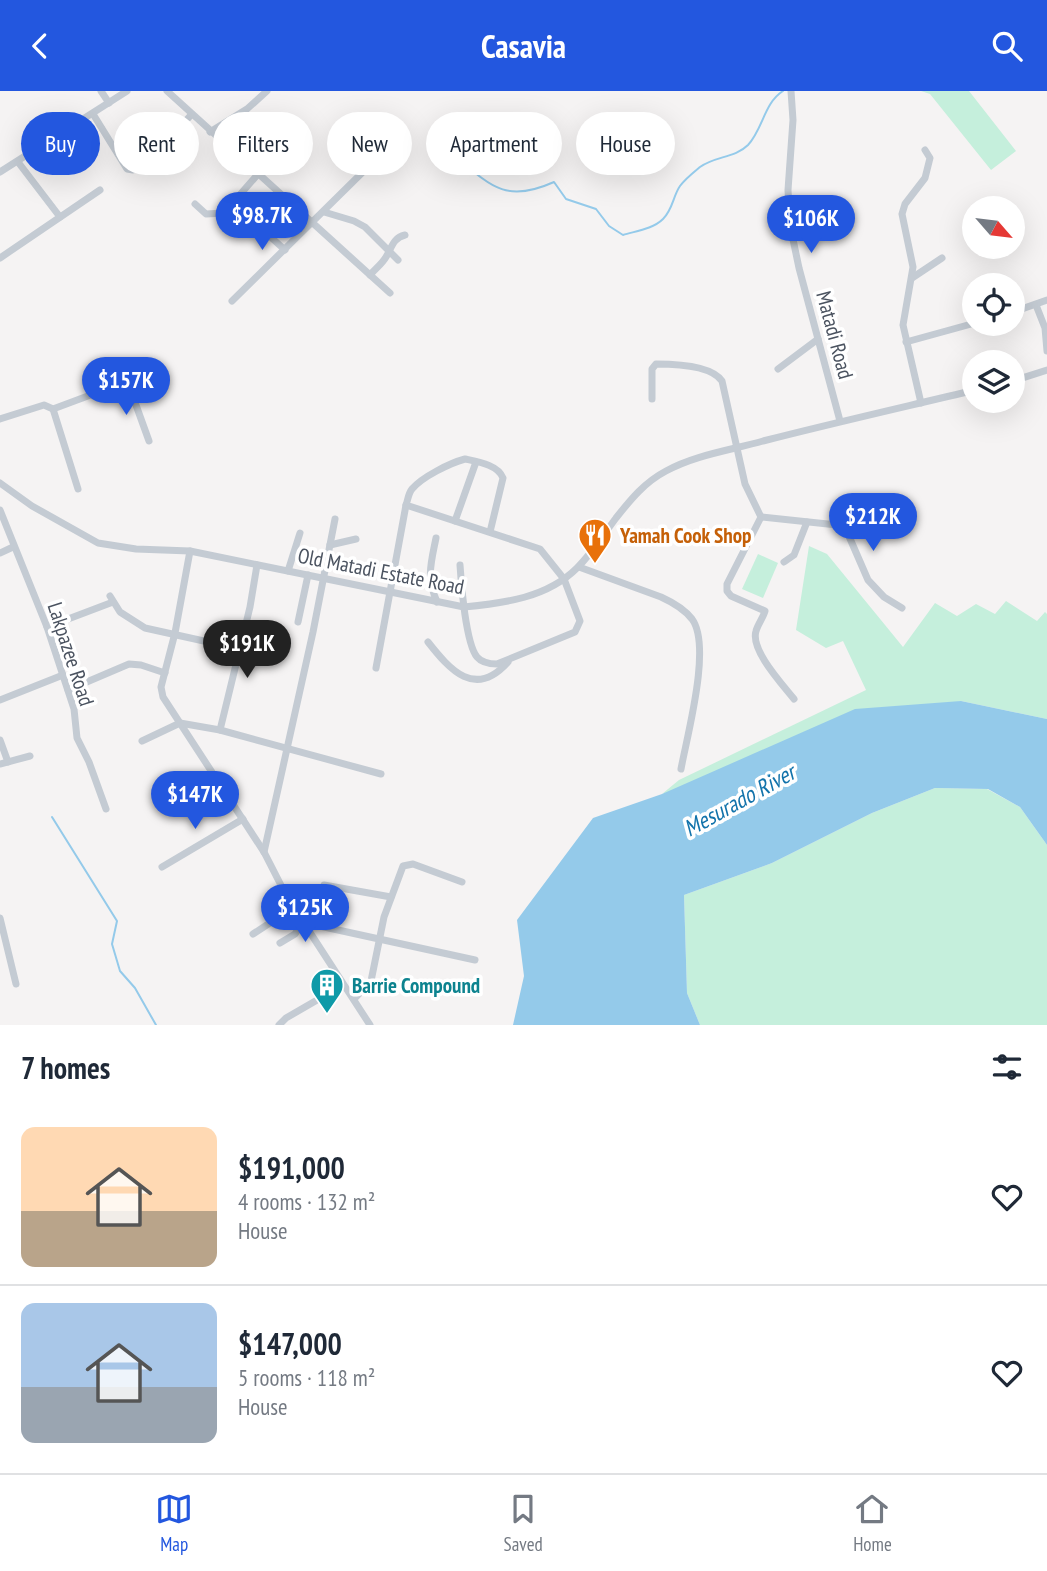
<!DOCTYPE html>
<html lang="en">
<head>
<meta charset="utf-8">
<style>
	:root { --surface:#fff; --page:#f6f6f7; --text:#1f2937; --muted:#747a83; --line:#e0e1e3; --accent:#2357df }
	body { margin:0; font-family:"PT Sans Narrow",sans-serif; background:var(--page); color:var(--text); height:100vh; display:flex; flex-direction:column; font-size:26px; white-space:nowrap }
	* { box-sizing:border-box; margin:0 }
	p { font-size:23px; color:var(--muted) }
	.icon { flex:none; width:38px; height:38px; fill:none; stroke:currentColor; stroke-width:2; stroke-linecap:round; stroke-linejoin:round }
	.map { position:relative; height:934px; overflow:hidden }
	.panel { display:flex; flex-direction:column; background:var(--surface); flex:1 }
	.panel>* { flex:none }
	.banner { position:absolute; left:21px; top:21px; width:1006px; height:63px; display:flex; gap:14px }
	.needle { width:46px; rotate:118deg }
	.controls { position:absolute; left:962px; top:105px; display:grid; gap:14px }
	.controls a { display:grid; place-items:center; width:63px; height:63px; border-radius:50%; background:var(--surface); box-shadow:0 7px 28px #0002; font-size:35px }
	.price { position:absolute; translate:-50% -60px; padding:0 16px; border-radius:24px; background:var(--accent); color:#fff; font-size:23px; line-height:46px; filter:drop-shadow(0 2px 4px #0008) }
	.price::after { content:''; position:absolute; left:50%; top:42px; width:21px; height:16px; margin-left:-10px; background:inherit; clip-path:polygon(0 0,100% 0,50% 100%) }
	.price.selected { background:#222; color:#fff }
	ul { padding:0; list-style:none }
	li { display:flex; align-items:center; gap:21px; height:175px; padding:0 21px }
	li+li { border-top:2px solid var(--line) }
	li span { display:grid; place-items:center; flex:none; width:196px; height:140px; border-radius:14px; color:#555 }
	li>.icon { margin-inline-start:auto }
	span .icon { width:84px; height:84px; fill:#fffc; stroke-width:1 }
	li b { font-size:30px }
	h2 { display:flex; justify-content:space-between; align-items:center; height:84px; padding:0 21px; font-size:30px }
	.chip { padding:0 24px; border-radius:32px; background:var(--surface); box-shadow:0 7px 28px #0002; font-size:24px; line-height:63px }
	.chip.selected { background:var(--accent); color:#fff }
	header { display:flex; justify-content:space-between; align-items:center; height:91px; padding:0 21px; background:var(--accent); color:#fff; font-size:32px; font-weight:700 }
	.dock { display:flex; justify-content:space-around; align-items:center; height:98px; border-top:2px solid var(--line); background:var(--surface); font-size:19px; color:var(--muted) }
	.dock a { display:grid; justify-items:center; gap:4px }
	.dock .selected { color:var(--accent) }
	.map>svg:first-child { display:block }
</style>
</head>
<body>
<header><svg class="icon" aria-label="back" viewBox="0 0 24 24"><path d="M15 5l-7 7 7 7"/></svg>Casavia<svg class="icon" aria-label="search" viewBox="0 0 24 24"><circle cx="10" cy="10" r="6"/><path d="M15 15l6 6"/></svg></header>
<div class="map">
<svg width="1047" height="934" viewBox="0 0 1047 934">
	<rect width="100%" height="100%" fill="#f5f3f3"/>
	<g fill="#c5efdc">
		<polygon points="921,0 969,0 1016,60 991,79 930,3"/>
		<polygon points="809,455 827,463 903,556 935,512 957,525 976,513 995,523 1006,510 1037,530 1045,521 1047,523 1047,628 961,610 662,703 679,689 866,599 843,550 826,557 796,539"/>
		<polygon points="758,463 778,472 763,507 742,498"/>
		<polygon points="935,697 987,698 1020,716 1047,754 1047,934 700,934 687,902 684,804 772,772 872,722"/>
	</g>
	<polygon fill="#94caea" points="961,610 1047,628 1047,754 1020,716 988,698 935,697 872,722 772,772 684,804 687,902 700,934 513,934 524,885 517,829 593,727 662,703 855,618"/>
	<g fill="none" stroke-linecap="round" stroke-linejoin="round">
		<g stroke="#94caea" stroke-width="2">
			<path d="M448,58C486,90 501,115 554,91L566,108L596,118L609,135L623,144C636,140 653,138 663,128C673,118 673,105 680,95C685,88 694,81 700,76C715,65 735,67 748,54C763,38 764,12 783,0"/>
			<polyline points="52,726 117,830 112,853 120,880 135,897 156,934"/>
		</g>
		<g stroke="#c4cbd3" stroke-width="7">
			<polyline points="101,0 109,12"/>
			<polyline points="167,0 390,202"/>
			<polyline points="791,0 793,29 788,99 790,134 799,177 840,330"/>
			<polyline points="93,23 127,78 133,79 164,54 191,24"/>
			<polyline points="210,41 247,18 267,0"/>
			<polyline points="18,71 60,126"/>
			<polyline points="0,81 127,0"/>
			<polyline points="195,113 206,123 224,122 258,83"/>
			<polyline points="273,118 265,129 264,140 285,159"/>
			<polyline points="324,121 354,130 365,136 398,169"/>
			<polyline points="0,167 100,99"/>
			<path d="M370,184C375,178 382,173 386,166C392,156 393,147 405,144"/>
			<polyline points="912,187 942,167"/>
			<polyline points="232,210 373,71"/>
			<polyline points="1036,214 1045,237 1047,260"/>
			<polyline points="1013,221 1047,209"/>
			<polyline points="906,251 975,232"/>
			<polyline points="778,278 818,248"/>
			<polyline points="1013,290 1047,279"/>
			<polyline points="128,292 149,350"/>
			<path d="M652,308V278L656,273C674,273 711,274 722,290L745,393L761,426L727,493V500L731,505L765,520C763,527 758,533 756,540C750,559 783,594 794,608"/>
			<polyline points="921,312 903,234 913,176 902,123 905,113 925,87 930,67 925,59"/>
			<polyline points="53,318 78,398"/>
			<polyline points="0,328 44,314 53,318 136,287"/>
			<path d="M0,392L32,415L98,452L136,458L190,460L464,516C504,512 547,507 577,477C592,462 604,443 616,427C631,408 645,391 666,380C695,364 731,359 763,350C833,332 904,316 975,299"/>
			<polyline points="0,419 47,536 74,618 77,647 89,671 106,718"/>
			<polyline points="761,426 837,434 848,443 868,489 884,506 902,517"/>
			<polyline points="455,430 476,371"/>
			<path d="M436,447C431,472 426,486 437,511"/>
			<polyline points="330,454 356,448"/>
			<polyline points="190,460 175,542 161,596 163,606 264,761 287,806 370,934"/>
			<polyline points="0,462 13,456"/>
			<polyline points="784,471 794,464 807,431"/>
			<path d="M460,474C461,493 466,553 477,566C482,572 489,573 497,573L575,541L580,530L564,488L540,458L406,414C408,409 408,403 412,398C422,386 450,372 465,368C479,371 498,374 503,387L490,441"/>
			<path d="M579,476L661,506C672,511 685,519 692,528C712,555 687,645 681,678"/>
			<polyline points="288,480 300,442"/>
			<polyline points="110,505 120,521 145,537 240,558"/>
			<polyline points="298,531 308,484"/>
			<polyline points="47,536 113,511"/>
			<path d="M428,551C450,579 475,608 508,571"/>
			<polyline points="376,577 406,414"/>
			<polyline points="68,599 129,573 141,574 165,582"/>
			<polyline points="0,609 63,584"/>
			<polyline points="220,639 381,683"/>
			<polyline points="0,649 8,671"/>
			<polyline points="142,650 180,632 220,639 250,516 257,474"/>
			<polyline points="0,673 30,665"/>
			<polyline points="264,761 313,541 335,428"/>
			<polyline points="162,776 243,728"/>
			<polyline points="324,794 391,806"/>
			<polyline points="0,827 16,893"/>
			<polyline points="306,832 475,869"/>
			<polyline points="253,843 294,816"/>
			<polyline points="280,852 295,843 304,829"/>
			<polyline points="354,908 371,890 384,826 403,775 413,773 462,791"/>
			<polyline points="279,934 286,927 343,894"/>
		</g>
	</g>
	<defs>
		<symbol id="restaurant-pin" viewBox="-11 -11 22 30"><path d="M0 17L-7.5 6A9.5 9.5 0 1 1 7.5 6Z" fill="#e8710a" stroke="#fff"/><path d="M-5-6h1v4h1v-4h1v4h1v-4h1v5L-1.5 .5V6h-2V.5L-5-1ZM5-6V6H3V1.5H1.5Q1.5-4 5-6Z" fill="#fff"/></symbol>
		<symbol id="building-pin" viewBox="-11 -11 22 30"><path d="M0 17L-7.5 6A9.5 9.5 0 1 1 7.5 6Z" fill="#0f9aa8" stroke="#fff"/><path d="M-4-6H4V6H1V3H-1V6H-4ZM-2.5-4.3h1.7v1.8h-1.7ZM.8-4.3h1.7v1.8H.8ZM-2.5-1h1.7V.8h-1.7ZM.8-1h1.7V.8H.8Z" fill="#fff"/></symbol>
	</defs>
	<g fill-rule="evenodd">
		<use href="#restaurant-pin" x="576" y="425" width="38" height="52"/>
		<use href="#building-pin" x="308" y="875" width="38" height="52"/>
	</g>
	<g text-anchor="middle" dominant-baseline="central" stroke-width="7" stroke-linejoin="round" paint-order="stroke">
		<g font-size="21" fill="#4b5360" stroke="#fff">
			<text transform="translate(835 244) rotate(75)">Matadi Road</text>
			<text transform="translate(381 480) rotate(11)">Old Matadi Estate Road</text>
			<text transform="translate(71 563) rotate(72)">Lakpazee Road</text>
		</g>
		<g font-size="21" font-weight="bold" fill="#c56008" stroke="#fff" text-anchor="start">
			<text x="620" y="444">Yamah Cook Shop</text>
		</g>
		<g font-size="21" font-weight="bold" fill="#0d838f" stroke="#fff" text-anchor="start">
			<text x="352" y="894">Barrie Compound</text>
		</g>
		<g font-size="23" font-style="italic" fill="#1273ab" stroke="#fff">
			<text transform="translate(739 709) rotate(-29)">Mesurado River</text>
		</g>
	</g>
</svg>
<div class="controls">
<a><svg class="needle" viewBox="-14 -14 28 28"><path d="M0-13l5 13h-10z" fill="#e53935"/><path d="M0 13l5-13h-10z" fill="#747a83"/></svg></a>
<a><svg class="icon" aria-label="locate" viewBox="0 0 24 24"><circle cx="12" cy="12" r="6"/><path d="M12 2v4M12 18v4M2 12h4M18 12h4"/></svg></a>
<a><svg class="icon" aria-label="layers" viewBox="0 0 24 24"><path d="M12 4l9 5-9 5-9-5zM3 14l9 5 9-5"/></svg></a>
</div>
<b class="price" style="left:262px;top:161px">$98.7K</b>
<b class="price" style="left:811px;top:164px">$106K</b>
<b class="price" style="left:126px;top:326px">$157K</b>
<b class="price" style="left:873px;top:462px">$212K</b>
<b class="price selected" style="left:247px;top:589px">$191K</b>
<b class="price" style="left:195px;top:740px">$147K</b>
<b class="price" style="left:305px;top:853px">$125K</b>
<div class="banner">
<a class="chip selected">Buy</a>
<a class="chip">Rent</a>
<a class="chip">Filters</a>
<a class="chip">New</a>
<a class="chip">Apartment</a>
<a class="chip">House</a>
</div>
</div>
<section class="panel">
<h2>7 homes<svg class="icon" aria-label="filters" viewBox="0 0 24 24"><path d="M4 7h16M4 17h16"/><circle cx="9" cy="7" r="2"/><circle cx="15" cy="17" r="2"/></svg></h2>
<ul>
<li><span style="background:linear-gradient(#ffd9b3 60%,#b9a48a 0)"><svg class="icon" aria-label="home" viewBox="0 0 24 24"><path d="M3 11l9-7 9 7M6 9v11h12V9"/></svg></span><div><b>$191,000</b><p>4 rooms · 132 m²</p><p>House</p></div><svg class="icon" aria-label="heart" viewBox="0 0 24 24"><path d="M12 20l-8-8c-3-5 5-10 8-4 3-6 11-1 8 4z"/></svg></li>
<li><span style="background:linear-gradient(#a9c7e8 60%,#9aa5b1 0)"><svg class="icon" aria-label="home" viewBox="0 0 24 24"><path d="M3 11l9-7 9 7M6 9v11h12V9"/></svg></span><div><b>$147,000</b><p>5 rooms · 118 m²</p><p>House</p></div><svg class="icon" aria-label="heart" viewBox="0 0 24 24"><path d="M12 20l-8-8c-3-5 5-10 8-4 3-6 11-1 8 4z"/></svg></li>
</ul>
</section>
<nav class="dock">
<a class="selected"><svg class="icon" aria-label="map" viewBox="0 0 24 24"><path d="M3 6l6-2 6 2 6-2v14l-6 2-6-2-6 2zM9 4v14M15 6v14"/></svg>Map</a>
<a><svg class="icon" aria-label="saved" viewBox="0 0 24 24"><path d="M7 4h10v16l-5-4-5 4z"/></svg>Saved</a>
<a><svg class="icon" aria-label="home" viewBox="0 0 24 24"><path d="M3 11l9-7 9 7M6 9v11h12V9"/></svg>Home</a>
</nav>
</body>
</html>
